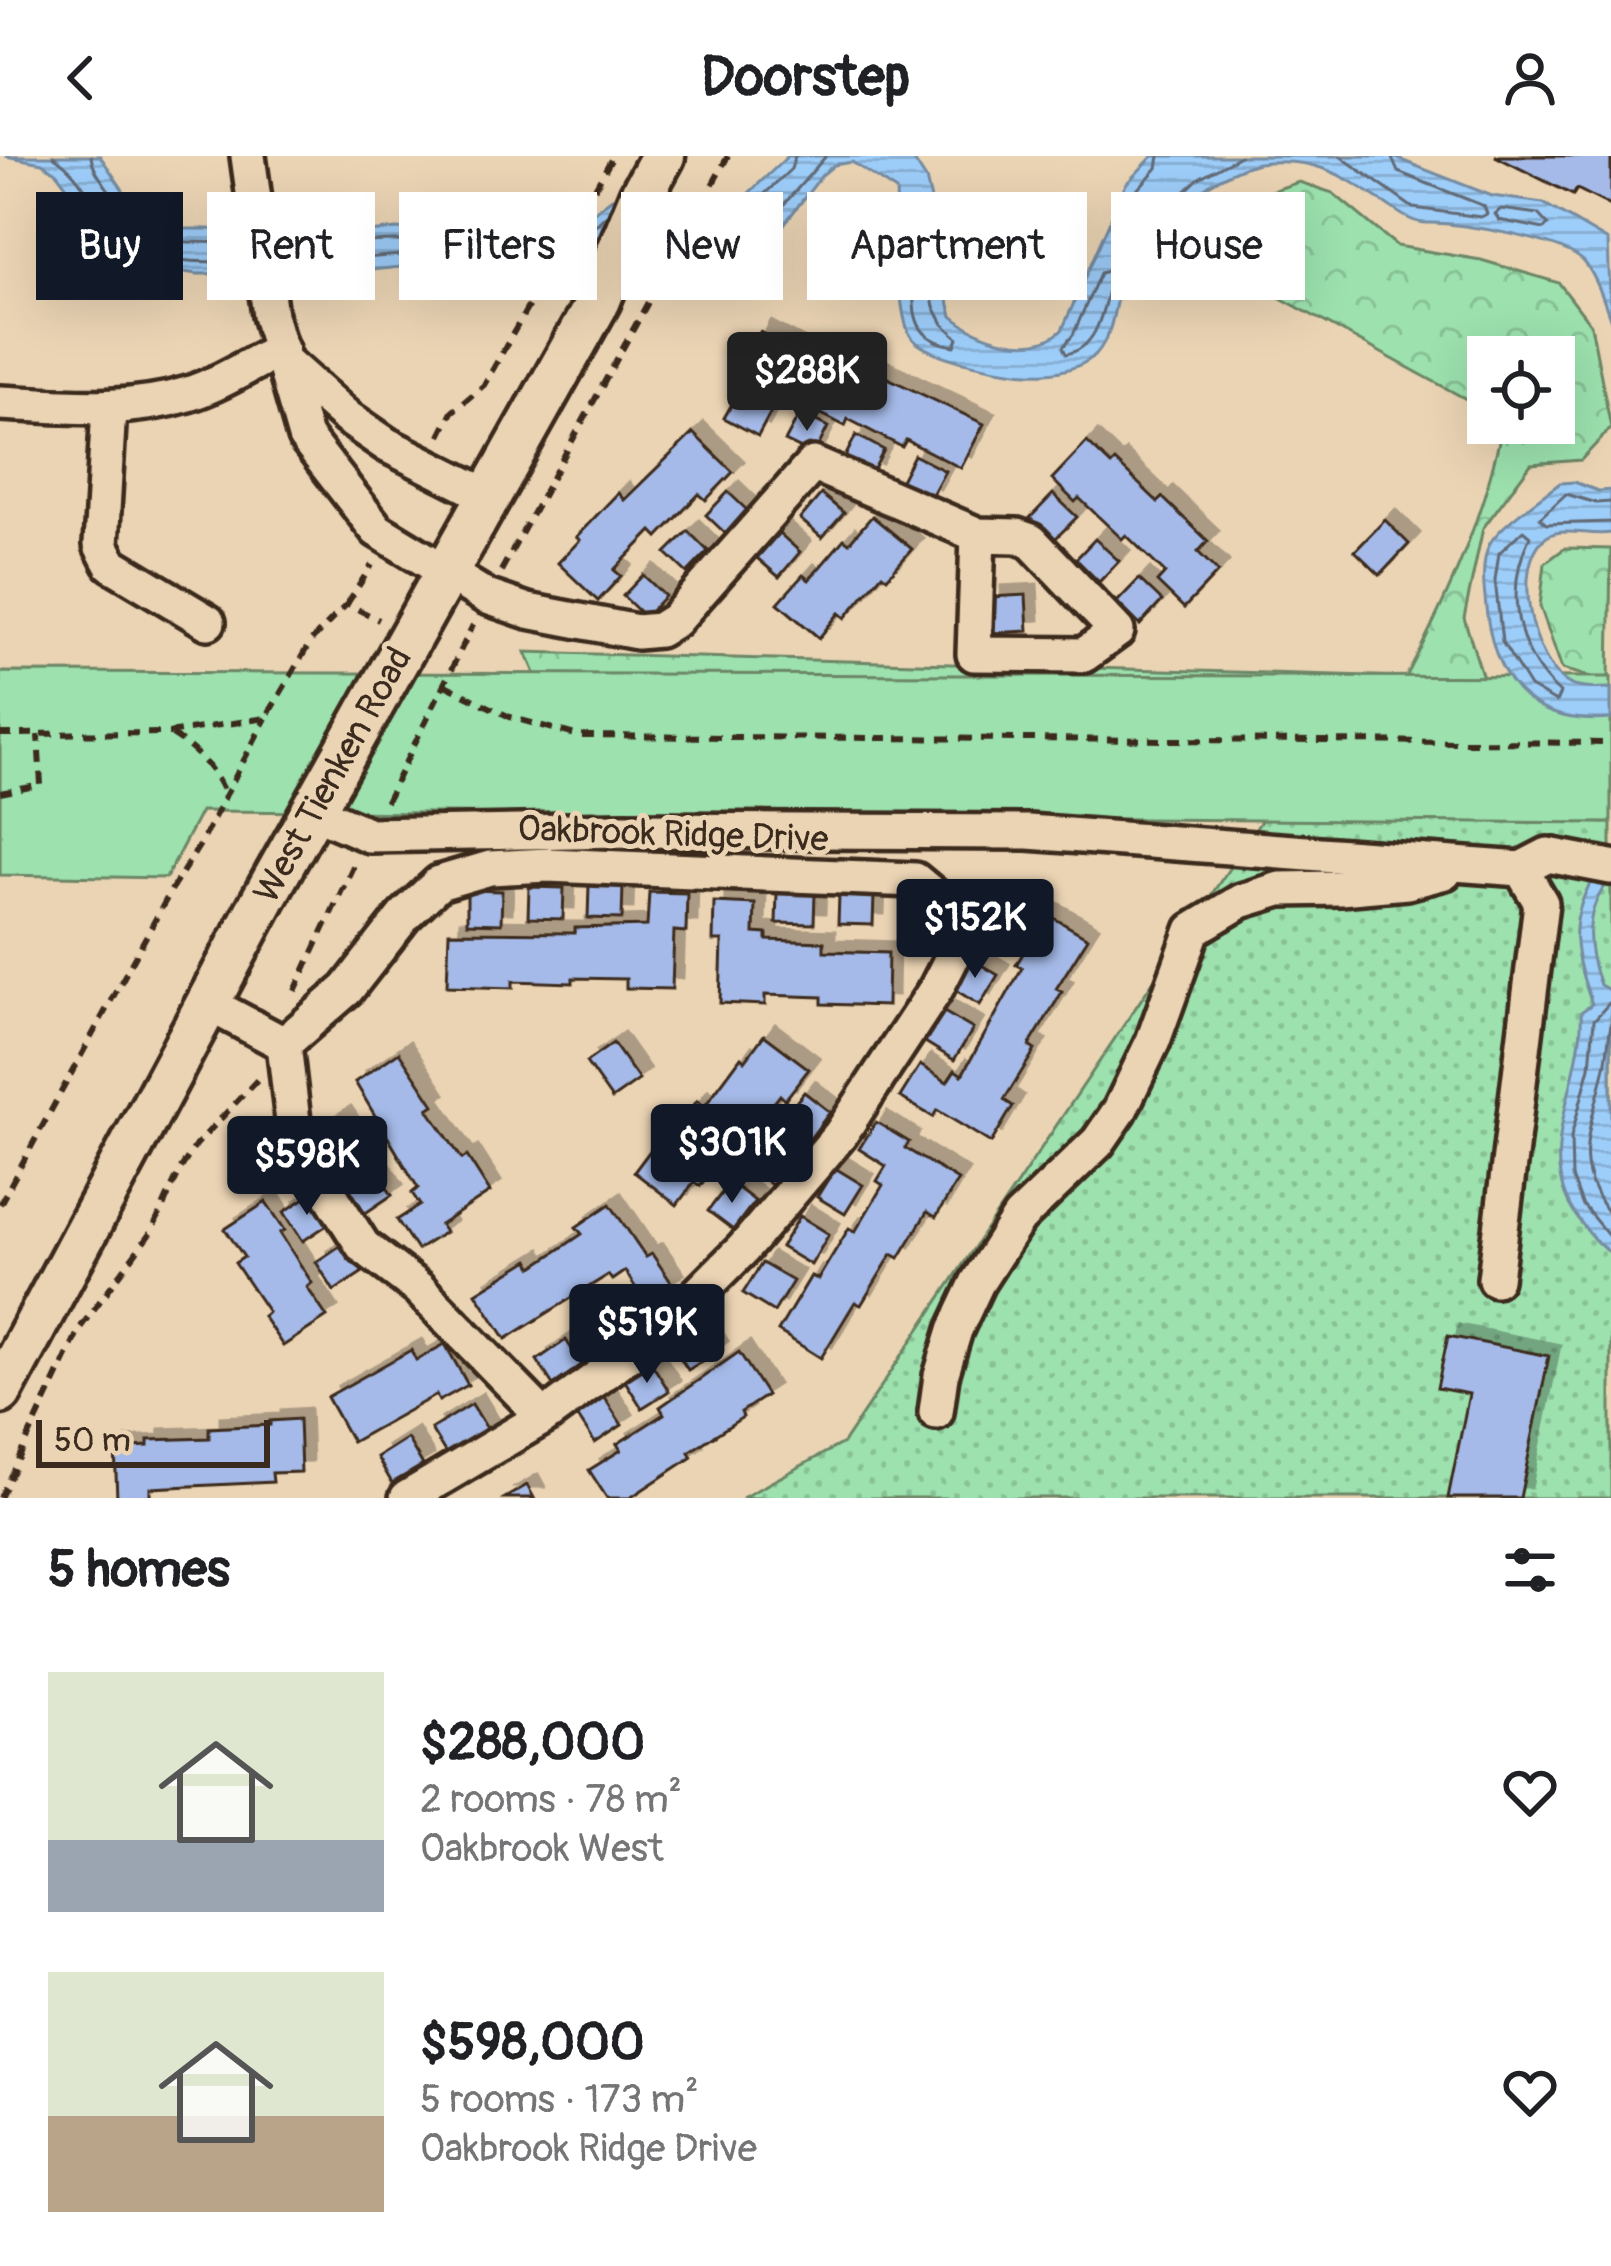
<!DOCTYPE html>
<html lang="en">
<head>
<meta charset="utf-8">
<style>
	:root { --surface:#fff; --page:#f6f6f6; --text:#202124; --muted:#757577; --accent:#111827 }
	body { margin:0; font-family:Pangolin,sans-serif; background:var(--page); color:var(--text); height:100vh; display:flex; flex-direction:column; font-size:45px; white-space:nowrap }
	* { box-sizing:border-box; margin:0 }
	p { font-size:39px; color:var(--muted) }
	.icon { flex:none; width:66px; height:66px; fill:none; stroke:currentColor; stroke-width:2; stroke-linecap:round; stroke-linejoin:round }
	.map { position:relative; height:1342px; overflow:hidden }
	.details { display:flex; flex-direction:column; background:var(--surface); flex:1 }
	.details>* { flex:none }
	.banner { position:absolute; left:36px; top:36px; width:1539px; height:108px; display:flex; gap:24px }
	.buttons { position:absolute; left:1467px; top:180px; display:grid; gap:24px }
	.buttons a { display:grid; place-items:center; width:108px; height:108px; border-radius:0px; background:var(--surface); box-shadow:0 12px 48px #0002; font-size:60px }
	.scale { position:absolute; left:36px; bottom:30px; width:234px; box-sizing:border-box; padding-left:12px; border:6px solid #3b2a1e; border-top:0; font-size:33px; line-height:42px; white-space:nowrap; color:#3b2a1e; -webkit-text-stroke:9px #ebd4b4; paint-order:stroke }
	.price { position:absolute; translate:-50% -102px; padding:0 27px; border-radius:12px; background:var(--accent); color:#fff; font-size:39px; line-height:78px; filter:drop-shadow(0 3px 6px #0008) }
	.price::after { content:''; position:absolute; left:50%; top:72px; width:36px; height:27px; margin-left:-18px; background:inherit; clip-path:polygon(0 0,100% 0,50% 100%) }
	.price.current { background:#222; color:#fff }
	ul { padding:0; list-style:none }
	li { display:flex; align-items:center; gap:36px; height:300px; padding:0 48px }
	li span { display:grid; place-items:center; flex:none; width:336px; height:240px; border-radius:0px; color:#555 }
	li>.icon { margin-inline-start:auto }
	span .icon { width:144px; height:144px; fill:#fffc; stroke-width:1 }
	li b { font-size:51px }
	h2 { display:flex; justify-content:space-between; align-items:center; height:144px; padding:0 48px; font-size:51px }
	.pill { padding:0 42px; border-radius:0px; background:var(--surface); box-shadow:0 12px 48px #0002; font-size:42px; line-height:108px }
	.pill.current { background:var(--accent); color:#fff }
	header { display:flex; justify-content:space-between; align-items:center; height:156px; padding:0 48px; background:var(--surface); font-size:54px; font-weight:800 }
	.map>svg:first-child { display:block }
</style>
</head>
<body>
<header><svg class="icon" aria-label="back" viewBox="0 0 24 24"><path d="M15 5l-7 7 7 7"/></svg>Doorstep<svg class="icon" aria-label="person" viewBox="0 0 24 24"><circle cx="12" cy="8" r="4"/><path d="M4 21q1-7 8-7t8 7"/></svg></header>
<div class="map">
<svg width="1611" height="1342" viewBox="0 0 1611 1342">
	<defs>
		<pattern id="grass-dots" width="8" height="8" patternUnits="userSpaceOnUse" patternTransform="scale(3)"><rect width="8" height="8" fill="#9ce1ae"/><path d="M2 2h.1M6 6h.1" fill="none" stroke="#87c195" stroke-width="1.8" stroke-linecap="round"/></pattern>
		<pattern id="forest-crowns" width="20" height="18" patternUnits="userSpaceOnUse" patternTransform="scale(3)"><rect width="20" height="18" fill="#9ce1ae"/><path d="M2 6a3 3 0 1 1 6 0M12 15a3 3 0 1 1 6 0" fill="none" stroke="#87c195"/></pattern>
		<pattern id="water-rules" width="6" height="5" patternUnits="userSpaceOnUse" patternTransform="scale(3)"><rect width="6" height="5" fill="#9dcdf9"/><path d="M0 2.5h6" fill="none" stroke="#88b0d5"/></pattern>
		<filter id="shadow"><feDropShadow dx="11" dy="-11" stdDeviation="0" flood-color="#0004"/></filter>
	</defs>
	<rect width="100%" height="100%" fill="#ebd4b4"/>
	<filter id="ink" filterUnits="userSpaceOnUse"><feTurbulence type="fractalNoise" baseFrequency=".00833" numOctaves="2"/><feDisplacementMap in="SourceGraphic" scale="24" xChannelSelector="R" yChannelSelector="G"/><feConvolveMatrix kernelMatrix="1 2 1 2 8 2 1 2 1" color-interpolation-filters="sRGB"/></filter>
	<g filter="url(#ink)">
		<polygon fill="url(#grass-dots)" stroke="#6c8666" stroke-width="3" points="1263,662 1611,667 1611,1342 742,1342 843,1287"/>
		<g fill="url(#forest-crowns)" stroke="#6c8666" stroke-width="3">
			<path d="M1299,26L1333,37L1397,90L1481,104L1559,127L1591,169L1611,272L1581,304L1531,308L1483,372L1464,462L1491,547L551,555L526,496L1406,521C1450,437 1484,360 1503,267H1554V201H1488V255L1277,140L1179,105L1225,50Z"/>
			<polygon points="1565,392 1611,393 1609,526 1562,513 1540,450 1545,407"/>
		</g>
		<polygon fill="#9ce1ae" stroke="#6c8666" stroke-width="3" points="0,516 1611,521 1611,667 201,655 166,722 0,719"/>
		<g fill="url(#water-rules)" stroke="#768ca1" stroke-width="3">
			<path d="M5,0H100L138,56L166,73H208L307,83L396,73L510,81L572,73L612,42L631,43L670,54L730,55L788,0H911L926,23L936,65L932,87L952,160C978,183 1034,201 1062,174L1126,28L1153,0H1391L1492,40L1543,47L1608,85L1611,165C1604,146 1598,124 1585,107C1567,84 1461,67 1430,67C1414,68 1402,59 1389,50C1343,20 1318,0 1258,7C1232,14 1206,28 1187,47C1176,58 1168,71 1156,80C1149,85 1139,88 1133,95C1112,124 1121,170 1096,198C1085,210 1062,216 1046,217C1019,220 922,203 910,179C896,153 898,69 896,35L852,6L834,9L822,19L768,89L749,105L689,110L630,100L523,120L401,111L329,118H197L139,109L100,74L56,16L42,7Z"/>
			<path d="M1574,326L1598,335L1611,334V377C1593,380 1572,373 1555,377C1506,392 1530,514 1574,530C1586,534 1599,532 1611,532V563C1525,570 1491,521 1485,441C1483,425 1482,402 1490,387C1502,367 1541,342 1560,327Z"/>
			<path d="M1594,720L1611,723C1583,753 1586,792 1600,829L1611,835V1097C1597,1089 1589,1077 1579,1064C1530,1001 1585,925 1581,856L1592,848C1574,797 1566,769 1594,720Z"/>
		</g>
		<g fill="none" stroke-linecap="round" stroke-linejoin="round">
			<g stroke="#626b76" stroke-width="3">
				<path d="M53,0C73,13 83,30 96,49C138,109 175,106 243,106"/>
				<path d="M91,0C93,16 105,28 114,41C153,99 179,82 241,88"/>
				<polyline points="1159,0 1157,12 1136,35 1118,78 1122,85 1148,71 1199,22 1240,0"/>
				<polyline points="1340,0 1413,52 1481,61 1487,58 1484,50 1398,16 1391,0"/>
				<polygon points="1501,53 1538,58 1548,69 1544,73 1499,64 1495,58"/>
				<polyline points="658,63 693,68 735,66 791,13 795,0"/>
				<polyline points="647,90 690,98 745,93 826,0"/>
				<path d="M593,96L523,108L401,99L315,106L309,100L312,95C339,89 368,85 395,85C443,85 537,107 579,83C590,77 598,66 607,59"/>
				<path d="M917,104L924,107L934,151L943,168L958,182L955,190C906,183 915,150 913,110Z"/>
				<path d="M1108,115L1111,122C1103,150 1100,192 1066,198L1063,191L1073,179L1100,117Z"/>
				<polyline points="1611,346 1596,347 1566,338 1540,362 1546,368 1611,366"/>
				<path d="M1523,374L1530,380C1504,434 1515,497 1560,537L1556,546L1530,531L1502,486L1495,424L1499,397Z"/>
				<polyline points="1611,845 1594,864 1590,911 1571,981 1572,1021 1582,1048 1611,1083"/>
				<path d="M1611,868C1608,883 1608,900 1604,915C1591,974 1569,1007 1611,1061"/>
			</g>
		</g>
		<g fill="#a5bae8" stroke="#3b2a1e" stroke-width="3" filter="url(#shadow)">
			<polygon points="1495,0 1611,0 1611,50 1577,33 1573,39"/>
			<polygon points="760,176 816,205 820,198 869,223 873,215 984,268 961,312 906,284 902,291 848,263 845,270 796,245 792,251 737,222"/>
			<polygon points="740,234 773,252 758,280 724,262"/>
			<polygon points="800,257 828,271 814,299 785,285"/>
			<polygon points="693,277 733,316 706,344 699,338 658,381 652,375 614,414 621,420 598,445 558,407 580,384 576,381 618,337 624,344"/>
			<polygon points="856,279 884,294 871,319 843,305"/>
			<polygon points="1087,286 1111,309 1115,305 1158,346 1162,341 1208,385 1198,396 1218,416 1184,452 1157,426 1165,417 1126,379 1122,383 1079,342 1075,346 1052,323"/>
			<polygon points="914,299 945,315 929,344 899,328"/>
			<polygon points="728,336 749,356 727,379 706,359"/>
			<polygon points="821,338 844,357 822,382 800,363"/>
			<polygon points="1053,338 1077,361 1053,385 1030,362"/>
			<polygon points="872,360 912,393 887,422 882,418 845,462 839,457 819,482 778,447 803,419 809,424 844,383 849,387"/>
			<polygon points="1385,364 1409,388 1380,419 1355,395"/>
			<polygon points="688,375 708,395 687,417 666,397"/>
			<polygon points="779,377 800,396 779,421 757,402"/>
			<polygon points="1095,383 1119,405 1099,426 1076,403"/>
			<polygon points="643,419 665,440 645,461 623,440"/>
			<polygon points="1139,423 1162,445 1140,469 1117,446"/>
			<polygon points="1026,439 1028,475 992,477 990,441"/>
			<polygon points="589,729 623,730 622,763 588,762"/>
			<polygon points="529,731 564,732 563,763 528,762"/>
			<polygon points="467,734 502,735 501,768 467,767"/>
			<polygon points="649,736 687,737 686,776 674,775 672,833 626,832 626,823 573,822 573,827 513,825 513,832 447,830 449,776 575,777 575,772 647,770"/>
			<polygon points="777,737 815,738 814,768 776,767"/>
			<polygon points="839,739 874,740 873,769 838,768"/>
			<polygon points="714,746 755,748 754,777 767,778 767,784 824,786 824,795 888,797 887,850 822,848 822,841 765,839 765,849 720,847 722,785 713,785"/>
			<polygon points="998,749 1027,767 1009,797 980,779"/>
			<polygon points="1047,758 1088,782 1056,833 1062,836 1029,890 1035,894 1004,944 1013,950 991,987 937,954 933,961 900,941 920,909 947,926 955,914 962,919 1022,812 1016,809"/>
			<polygon points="970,802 998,819 980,849 952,832"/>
			<polygon points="944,856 973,873 954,904 925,886"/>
			<polygon points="764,879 809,913 785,944 780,939 746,983 739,978 700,1030 694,1026 677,1049 634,1016 655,988 662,992 697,945 704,951 741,901 745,905"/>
			<polygon points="613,887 639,924 612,943 586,906"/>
			<polygon points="399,896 434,949 428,953 462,1003 467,1000 490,1036 440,1069 445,1076 417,1094 397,1064 420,1049 412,1037 418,1032 355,926"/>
			<polygon points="804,936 830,956 809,984 782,964"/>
			<polygon points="340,961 360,991 333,1009 313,978"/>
			<polygon points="876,966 909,986 905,992 958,1024 936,1061 927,1056 899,1102 892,1098 861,1149 855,1146 821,1202 778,1175 811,1120 818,1123 849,1072 855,1076 883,1029 877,1025 886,1010 859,993"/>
			<polygon points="766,979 795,1001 773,1030 744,1008"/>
			<polygon points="373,1011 392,1039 364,1058 345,1030"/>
			<polygon points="835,1012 863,1029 845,1058 817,1041"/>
			<polygon points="730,1026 755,1045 733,1074 708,1055"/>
			<polygon points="311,1038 330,1067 303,1085 284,1056"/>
			<polygon points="266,1046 285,1074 280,1077 312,1127 307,1131 327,1161 283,1190 263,1160 268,1156 235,1107 244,1101 225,1073"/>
			<polygon points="610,1048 646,1101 652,1098 673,1129 645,1147 625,1115 612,1124 608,1119 506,1183 476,1137 529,1104 533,1111 582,1078 576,1071"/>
			<polygon points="800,1060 829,1078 811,1109 781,1091"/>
			<polygon points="344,1087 363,1116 334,1135 316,1106"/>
			<polygon points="762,1107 793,1125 774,1156 743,1137"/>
			<polygon points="616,1151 635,1181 606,1200 586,1170"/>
			<polygon points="699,1167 717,1196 688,1214 670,1186"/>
			<polygon points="1448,1180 1549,1200 1520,1342 1448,1342 1469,1238 1437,1232"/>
			<polygon points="566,1184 582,1209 553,1229 537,1204"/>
			<polygon points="445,1188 468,1229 439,1245 436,1239 352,1286 327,1241 411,1194 416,1204"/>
			<polygon points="739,1196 767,1239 741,1256 743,1261 689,1296 692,1301 645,1332 630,1342 607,1342 589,1314 621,1294 617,1288 664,1258 660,1251"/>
			<polygon points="652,1208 669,1235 642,1252 625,1225"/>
			<polygon points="604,1241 622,1269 595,1287 576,1258"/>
			<polygon points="472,1248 489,1276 448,1301 431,1273"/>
			<polygon points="299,1263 301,1316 272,1317 273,1326 150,1332 150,1340 117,1342 115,1292 148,1290 148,1284 209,1282 209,1272 270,1269 270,1265"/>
			<polygon points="407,1282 423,1309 392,1327 377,1301"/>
			<polygon points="527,1329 534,1342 505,1342"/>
		</g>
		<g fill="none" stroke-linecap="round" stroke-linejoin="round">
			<defs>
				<g id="minor">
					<polyline points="248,0 270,159 305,281 377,374 487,441 528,455 637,476 659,474 675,464 813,308 978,379 1017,380 1031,385 1117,475 1084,499 974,498 978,379"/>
					<polyline points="285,206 348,262 387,289 490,341"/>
					<path d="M0,247C63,250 126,257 188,238C220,228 251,208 281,193"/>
					<polyline points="109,252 101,389 111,408 208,466"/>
					<polyline points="313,655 369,679 622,674 1028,676 1521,713 1541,747 1495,1123"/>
					<polyline points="1521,713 1548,699 1611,711"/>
					<polyline points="209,848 284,888"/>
					<polyline points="936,1256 941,1220 955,1174 977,1127 1019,1062 1098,986 1120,954 1153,885 1193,774 1241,745 1280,733 1340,732 1407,726 1445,716"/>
					<polyline points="407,1342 544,1261 662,1174 743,1093 840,979 936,833 961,784 956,758 915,724 547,709 490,712 439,727 404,760 347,833 284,888 295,983 363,1090 418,1132 544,1261"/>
				</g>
				<polyline id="major" points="0,1236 264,742 599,144 641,40 663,0"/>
			</defs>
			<use href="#minor" stroke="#3b2a1e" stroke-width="42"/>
			<use href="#major" stroke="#3b2a1e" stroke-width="51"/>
			<g stroke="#3b2a1e" stroke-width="6" stroke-dasharray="12 9" stroke-linecap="butt">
				<polyline points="440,280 452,256 484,229 613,0"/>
				<polyline points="501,415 728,0"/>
				<polyline points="347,448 372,409"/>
				<polyline points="445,529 510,561 579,580 1611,587"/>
				<polyline points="0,578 169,577 266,562 311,485 347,448 379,464"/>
				<path d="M172,579C197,595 214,612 225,639"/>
				<polyline points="0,637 41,629 38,579"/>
				<polyline points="386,646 473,469"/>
				<polyline points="295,835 355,706"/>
				<polyline points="0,1048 173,731 199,690 266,562"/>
				<polyline points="0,1342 80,1172 152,1075 181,1012 196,989 257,924"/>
			</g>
			<use href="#minor" stroke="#ebd4b4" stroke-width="33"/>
			<use href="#major" stroke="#ebd4b4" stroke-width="42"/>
		</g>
	</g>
	<g text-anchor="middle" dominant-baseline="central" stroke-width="10" stroke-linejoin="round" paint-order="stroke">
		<g font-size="36" fill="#3b2a1e" stroke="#ebd4b4">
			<text transform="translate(333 619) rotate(-61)">West Tienken Road</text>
			<text transform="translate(673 678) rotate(2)">Oakbrook Ridge Drive</text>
		</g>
	</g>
</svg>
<div class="buttons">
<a><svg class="icon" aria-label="locate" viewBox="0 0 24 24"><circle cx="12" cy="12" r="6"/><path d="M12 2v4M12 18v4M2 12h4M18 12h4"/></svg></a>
</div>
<div class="scale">50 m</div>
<b class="price current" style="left:807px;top:278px">$288K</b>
<b class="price" style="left:975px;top:825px">$152K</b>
<b class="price" style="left:732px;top:1050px">$301K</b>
<b class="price" style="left:307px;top:1062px">$598K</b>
<b class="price" style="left:647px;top:1230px">$519K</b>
<div class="banner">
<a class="pill current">Buy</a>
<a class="pill">Rent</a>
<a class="pill">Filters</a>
<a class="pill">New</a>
<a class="pill">Apartment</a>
<a class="pill">House</a>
</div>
</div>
<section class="details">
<h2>5 homes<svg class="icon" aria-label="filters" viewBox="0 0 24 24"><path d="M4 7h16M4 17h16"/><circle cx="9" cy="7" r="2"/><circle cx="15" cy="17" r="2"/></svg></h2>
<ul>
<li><span style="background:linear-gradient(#dfe7d0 70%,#9aa5b1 0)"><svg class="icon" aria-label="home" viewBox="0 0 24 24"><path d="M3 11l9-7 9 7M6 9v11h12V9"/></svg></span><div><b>$288,000</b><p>2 rooms · 78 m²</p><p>Oakbrook West</p></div><svg class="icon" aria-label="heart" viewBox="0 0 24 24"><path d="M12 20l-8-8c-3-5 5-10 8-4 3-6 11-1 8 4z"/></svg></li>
<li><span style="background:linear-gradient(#dfe7d0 60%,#b9a48a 0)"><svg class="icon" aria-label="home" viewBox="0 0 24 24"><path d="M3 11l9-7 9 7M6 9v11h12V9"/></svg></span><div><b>$598,000</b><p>5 rooms · 173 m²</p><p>Oakbrook Ridge Drive</p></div><svg class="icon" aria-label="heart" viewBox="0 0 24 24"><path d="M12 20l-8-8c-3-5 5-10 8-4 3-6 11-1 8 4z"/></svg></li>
</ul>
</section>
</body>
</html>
